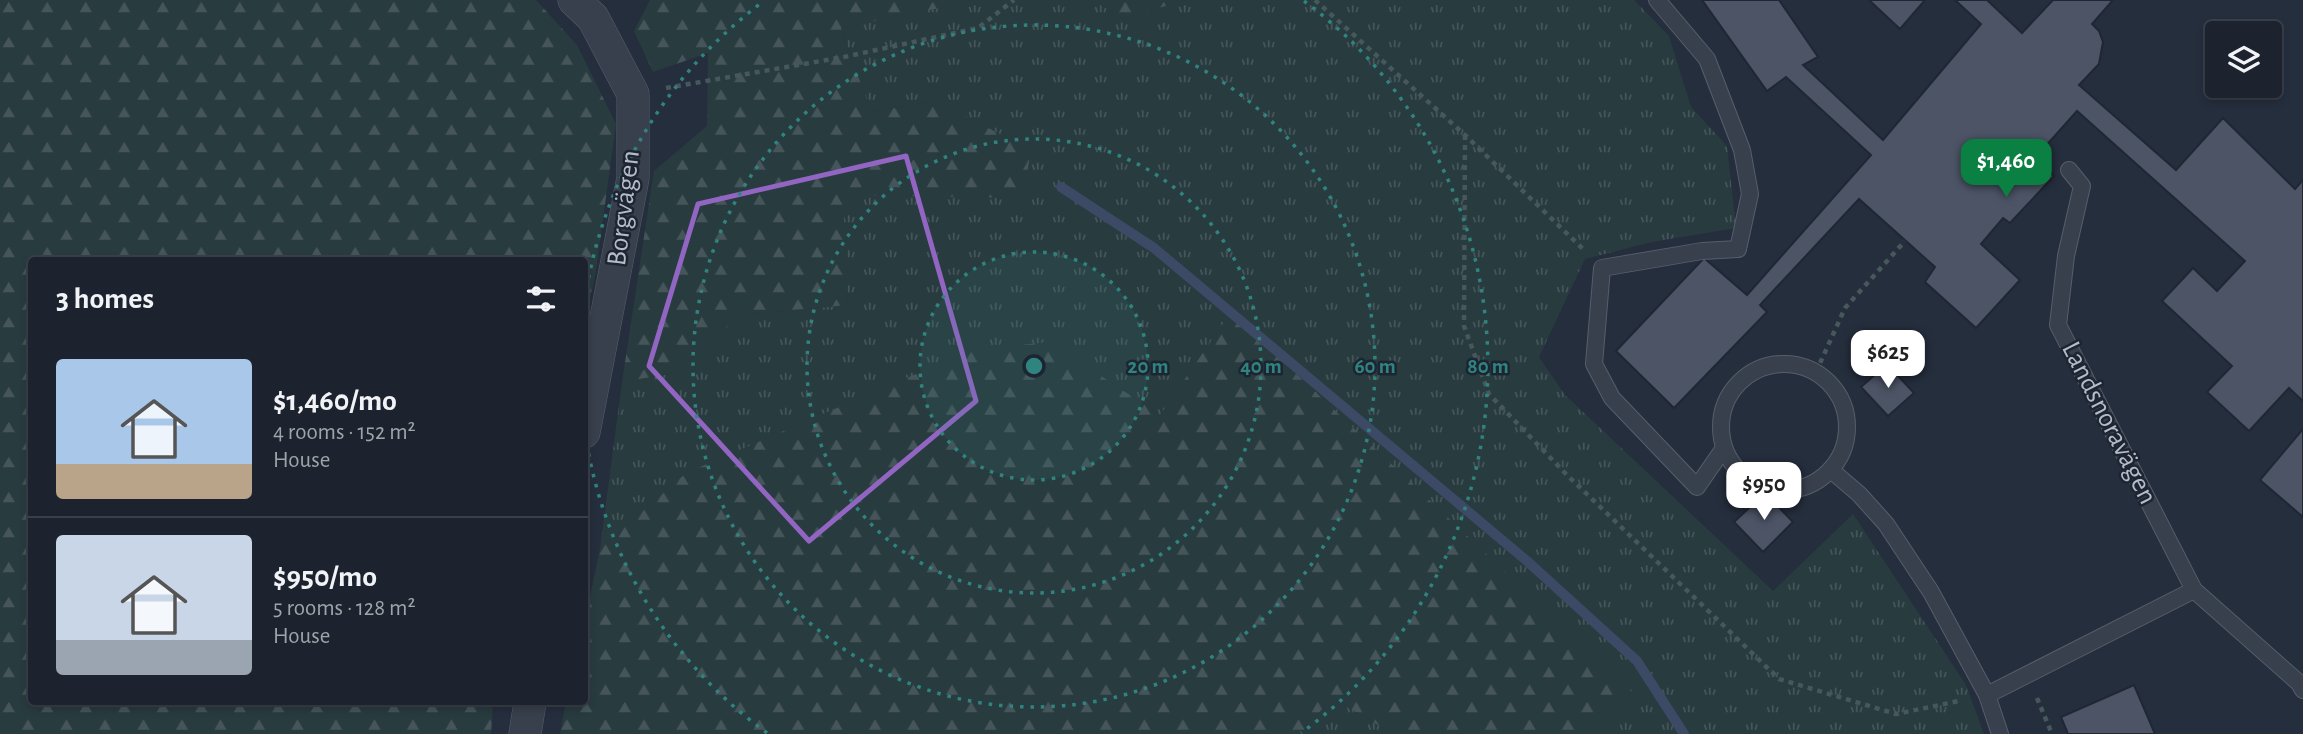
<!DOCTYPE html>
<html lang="en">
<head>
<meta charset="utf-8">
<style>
	:root { --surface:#1c222e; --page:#292f3a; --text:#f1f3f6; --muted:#a0a4aa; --line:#3a3f4a; --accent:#0b8043 }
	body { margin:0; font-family:"Alegreya Sans",sans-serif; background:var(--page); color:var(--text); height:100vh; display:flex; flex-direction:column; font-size:26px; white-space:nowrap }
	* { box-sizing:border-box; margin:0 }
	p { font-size:23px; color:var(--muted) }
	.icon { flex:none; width:38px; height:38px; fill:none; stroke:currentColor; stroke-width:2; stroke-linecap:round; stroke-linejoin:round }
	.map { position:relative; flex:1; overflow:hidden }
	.panel { position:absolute; left:28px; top:257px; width:560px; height:448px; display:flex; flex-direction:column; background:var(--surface); border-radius:7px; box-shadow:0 4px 10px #0003,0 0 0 2px var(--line) }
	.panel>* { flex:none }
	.fabs { position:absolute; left:2205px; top:21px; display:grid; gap:14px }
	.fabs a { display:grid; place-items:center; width:77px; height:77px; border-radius:7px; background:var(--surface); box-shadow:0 4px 10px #0003,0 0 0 2px var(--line); font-size:35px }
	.price { position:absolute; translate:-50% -60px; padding:0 16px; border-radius:14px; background:#fff; color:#222; font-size:23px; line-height:46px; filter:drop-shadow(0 2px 4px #0008) }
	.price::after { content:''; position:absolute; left:50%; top:42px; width:21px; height:16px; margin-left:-10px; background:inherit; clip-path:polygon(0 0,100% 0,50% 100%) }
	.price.active { background:var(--accent); color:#fff }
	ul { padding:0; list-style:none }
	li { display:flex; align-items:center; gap:21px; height:175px; padding:0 28px }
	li+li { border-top:2px solid var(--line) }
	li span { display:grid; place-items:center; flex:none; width:196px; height:140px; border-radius:7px; color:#555 }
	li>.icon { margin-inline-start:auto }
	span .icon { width:84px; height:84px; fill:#fffc; stroke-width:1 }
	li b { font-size:30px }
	h2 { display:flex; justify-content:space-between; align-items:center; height:84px; padding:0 28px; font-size:30px }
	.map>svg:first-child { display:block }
</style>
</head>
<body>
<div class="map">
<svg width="2303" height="734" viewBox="0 0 2303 734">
	<defs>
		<pattern id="grass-tufts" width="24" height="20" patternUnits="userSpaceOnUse" patternTransform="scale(1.75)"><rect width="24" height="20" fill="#283b3f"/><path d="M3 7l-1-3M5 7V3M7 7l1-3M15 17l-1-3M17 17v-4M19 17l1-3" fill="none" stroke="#455559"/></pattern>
		<pattern id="forest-firs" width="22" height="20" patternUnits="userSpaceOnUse" patternTransform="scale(1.75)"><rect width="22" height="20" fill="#283b3f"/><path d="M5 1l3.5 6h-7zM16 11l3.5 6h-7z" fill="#455559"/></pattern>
	</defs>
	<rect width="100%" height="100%" fill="#252e3d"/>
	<g fill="url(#grass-tufts)">
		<polygon points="966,0 1098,0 1100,4 1122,19 1186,0 1634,0 1669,36 1691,107 1727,146 1736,228 1652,242 1585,259 1539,357 1565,395 1773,591 1853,514 1966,685 1984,734 1587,734 1633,694 1160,415 1050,342 687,473 600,549 622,382 675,373 739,315 848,305 842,195 935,101 871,112 841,28 959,4"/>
		<polygon points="1330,697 1393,734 1305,734"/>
	</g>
	<g fill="url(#forest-firs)">
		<polygon points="0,0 536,0 577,45 616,124 595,277 585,320 584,261 32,261 32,702 493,702 491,734 0,734"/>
		<polygon points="650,0 966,0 960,4 841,28 871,112 935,101 1031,150 1023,198 843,195 848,305 739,315 675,373 622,382 654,171 707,126 708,53 653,72 634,31"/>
		<polygon points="1098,0 1186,0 1122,19 1100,4"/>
		<polygon points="1231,312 1634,694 1587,734 1393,734 1330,697 1305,734 560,734 566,702 584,702 585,620 600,549 686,473 974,349 1050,342 1160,415"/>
	</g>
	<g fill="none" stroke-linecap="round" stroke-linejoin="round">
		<polyline stroke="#3c4a65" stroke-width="10" points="1061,187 1154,248 1527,561 1637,661 1684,734"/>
	</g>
	<g fill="#4c5466" stroke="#202734" stroke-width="2">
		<polygon points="1702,0 1779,0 1818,57 1803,65 1883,140 1981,24 1955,0 1987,0 2022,33 2053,0 2113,0 2092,24 2099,31 2103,42 2099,64 2079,85 2176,170 2223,118 2295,189 2303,180 2303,401 2289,388 2249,431 2207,392 2232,366 2162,301 2193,268 2217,291 2245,261 2077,111 2035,158 2054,176 2010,223 2003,218 1981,244 2020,280 1976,328 1925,282 1935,267 1859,199 1760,305 1767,312 1674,408 1616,351 1704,258 1747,295 1871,155 1786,77 1767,91"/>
		<polygon points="1869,0 1925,0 1900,29"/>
		<polygon points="1887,364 1914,393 1888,416 1861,387"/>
		<polygon points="2303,429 2303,517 2260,480"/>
		<polygon points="1765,493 1793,522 1763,552 1734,522"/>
		<polygon points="2134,685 2155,734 2068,734 2061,717"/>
	</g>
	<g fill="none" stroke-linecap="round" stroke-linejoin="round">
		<defs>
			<g id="service">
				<polyline points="1657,0 1707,59 1742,150 1750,194 1738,249 1702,251 1602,268 1594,364 1612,398 1697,487 1724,448"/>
				<polyline points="2069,170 2082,186 2066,256 2058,325 2194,590 2299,683 2303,690"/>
				<circle cx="1784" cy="427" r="63"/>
				<polyline points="1832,471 1859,494 1886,524 1931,592 1987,695 2000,734"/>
				<polyline points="1987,695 2194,590"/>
			</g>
			<g id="minor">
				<polyline points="574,0 593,18 633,94 633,178 584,432"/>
				<polyline points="525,734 530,702"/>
			</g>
		</defs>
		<use href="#service" stroke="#575e6b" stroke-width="18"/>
		<use href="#minor" stroke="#575e6b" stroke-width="33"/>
		<g stroke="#47585d" stroke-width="4.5" stroke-dasharray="5 5" stroke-linecap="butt">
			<polyline points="1315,0 1465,135 1584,250"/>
			<polyline points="666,88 844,57 978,28 1014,0"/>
			<polyline points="1465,135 1464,326 1489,394 1566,474 1779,679 1896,714 1959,701"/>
			<polyline points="1816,372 1845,308 1905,241"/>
			<polyline points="2037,698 2052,734"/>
		</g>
		<use href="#service" stroke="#39404d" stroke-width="16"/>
		<use href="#minor" stroke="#39404d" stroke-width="32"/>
	</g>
	<path fill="none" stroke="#9265c3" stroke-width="5" stroke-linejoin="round" d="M906,156L976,401L809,541L649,366L698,204Z"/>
	<circle cx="1034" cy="366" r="114" fill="#308480" fill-opacity=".12"/>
	<g fill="none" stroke="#308480" stroke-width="3.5" stroke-dasharray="3.5 7">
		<circle cx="1034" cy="366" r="114"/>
		<circle cx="1034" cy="366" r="227"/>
		<circle cx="1034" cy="366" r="341"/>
		<path d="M767 733A454 454 0 0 1 585 433M585 299A454 454 0 0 1 764 1M1304 1A454 454 0 0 1 1301 733"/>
	</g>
	<g text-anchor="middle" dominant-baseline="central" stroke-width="5" stroke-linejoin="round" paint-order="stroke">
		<g font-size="28" fill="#b5bbc8" stroke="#1e2532">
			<text transform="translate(624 208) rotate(-83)">Borgvägen</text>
			<text transform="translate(2109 423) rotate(63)">Landsnoravägen</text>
		</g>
	</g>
	<circle cx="1034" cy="366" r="10" fill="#308480" stroke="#1e2532" stroke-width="3.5"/>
	<g font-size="21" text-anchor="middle" font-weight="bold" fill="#308480" stroke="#1e2532" stroke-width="5" stroke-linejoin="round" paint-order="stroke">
		<text x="1148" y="373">20 m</text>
		<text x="1261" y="373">40 m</text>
		<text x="1375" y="373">60 m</text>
		<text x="1488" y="373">80 m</text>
	</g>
</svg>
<div class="fabs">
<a><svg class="icon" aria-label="layers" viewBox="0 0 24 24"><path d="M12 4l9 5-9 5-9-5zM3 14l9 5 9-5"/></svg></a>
</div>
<b class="price active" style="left:2006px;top:199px">$1,460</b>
<b class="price" style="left:1888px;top:390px">$625</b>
<b class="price" style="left:1764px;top:522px">$950</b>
<section class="panel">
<h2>3 homes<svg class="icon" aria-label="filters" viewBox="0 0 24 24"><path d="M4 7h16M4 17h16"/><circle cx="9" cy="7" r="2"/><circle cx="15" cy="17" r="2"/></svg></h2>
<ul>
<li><span style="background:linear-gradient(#a9c7e8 75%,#b9a48a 0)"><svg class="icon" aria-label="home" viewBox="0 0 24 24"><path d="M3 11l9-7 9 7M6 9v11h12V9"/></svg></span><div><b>$1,460/mo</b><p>4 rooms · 152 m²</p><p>House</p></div></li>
<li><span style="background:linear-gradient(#c9d6e8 75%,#9aa5b1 0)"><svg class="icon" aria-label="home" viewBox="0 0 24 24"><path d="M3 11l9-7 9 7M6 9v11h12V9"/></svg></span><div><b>$950/mo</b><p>5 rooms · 128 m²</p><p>House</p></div></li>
</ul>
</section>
</div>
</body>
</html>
